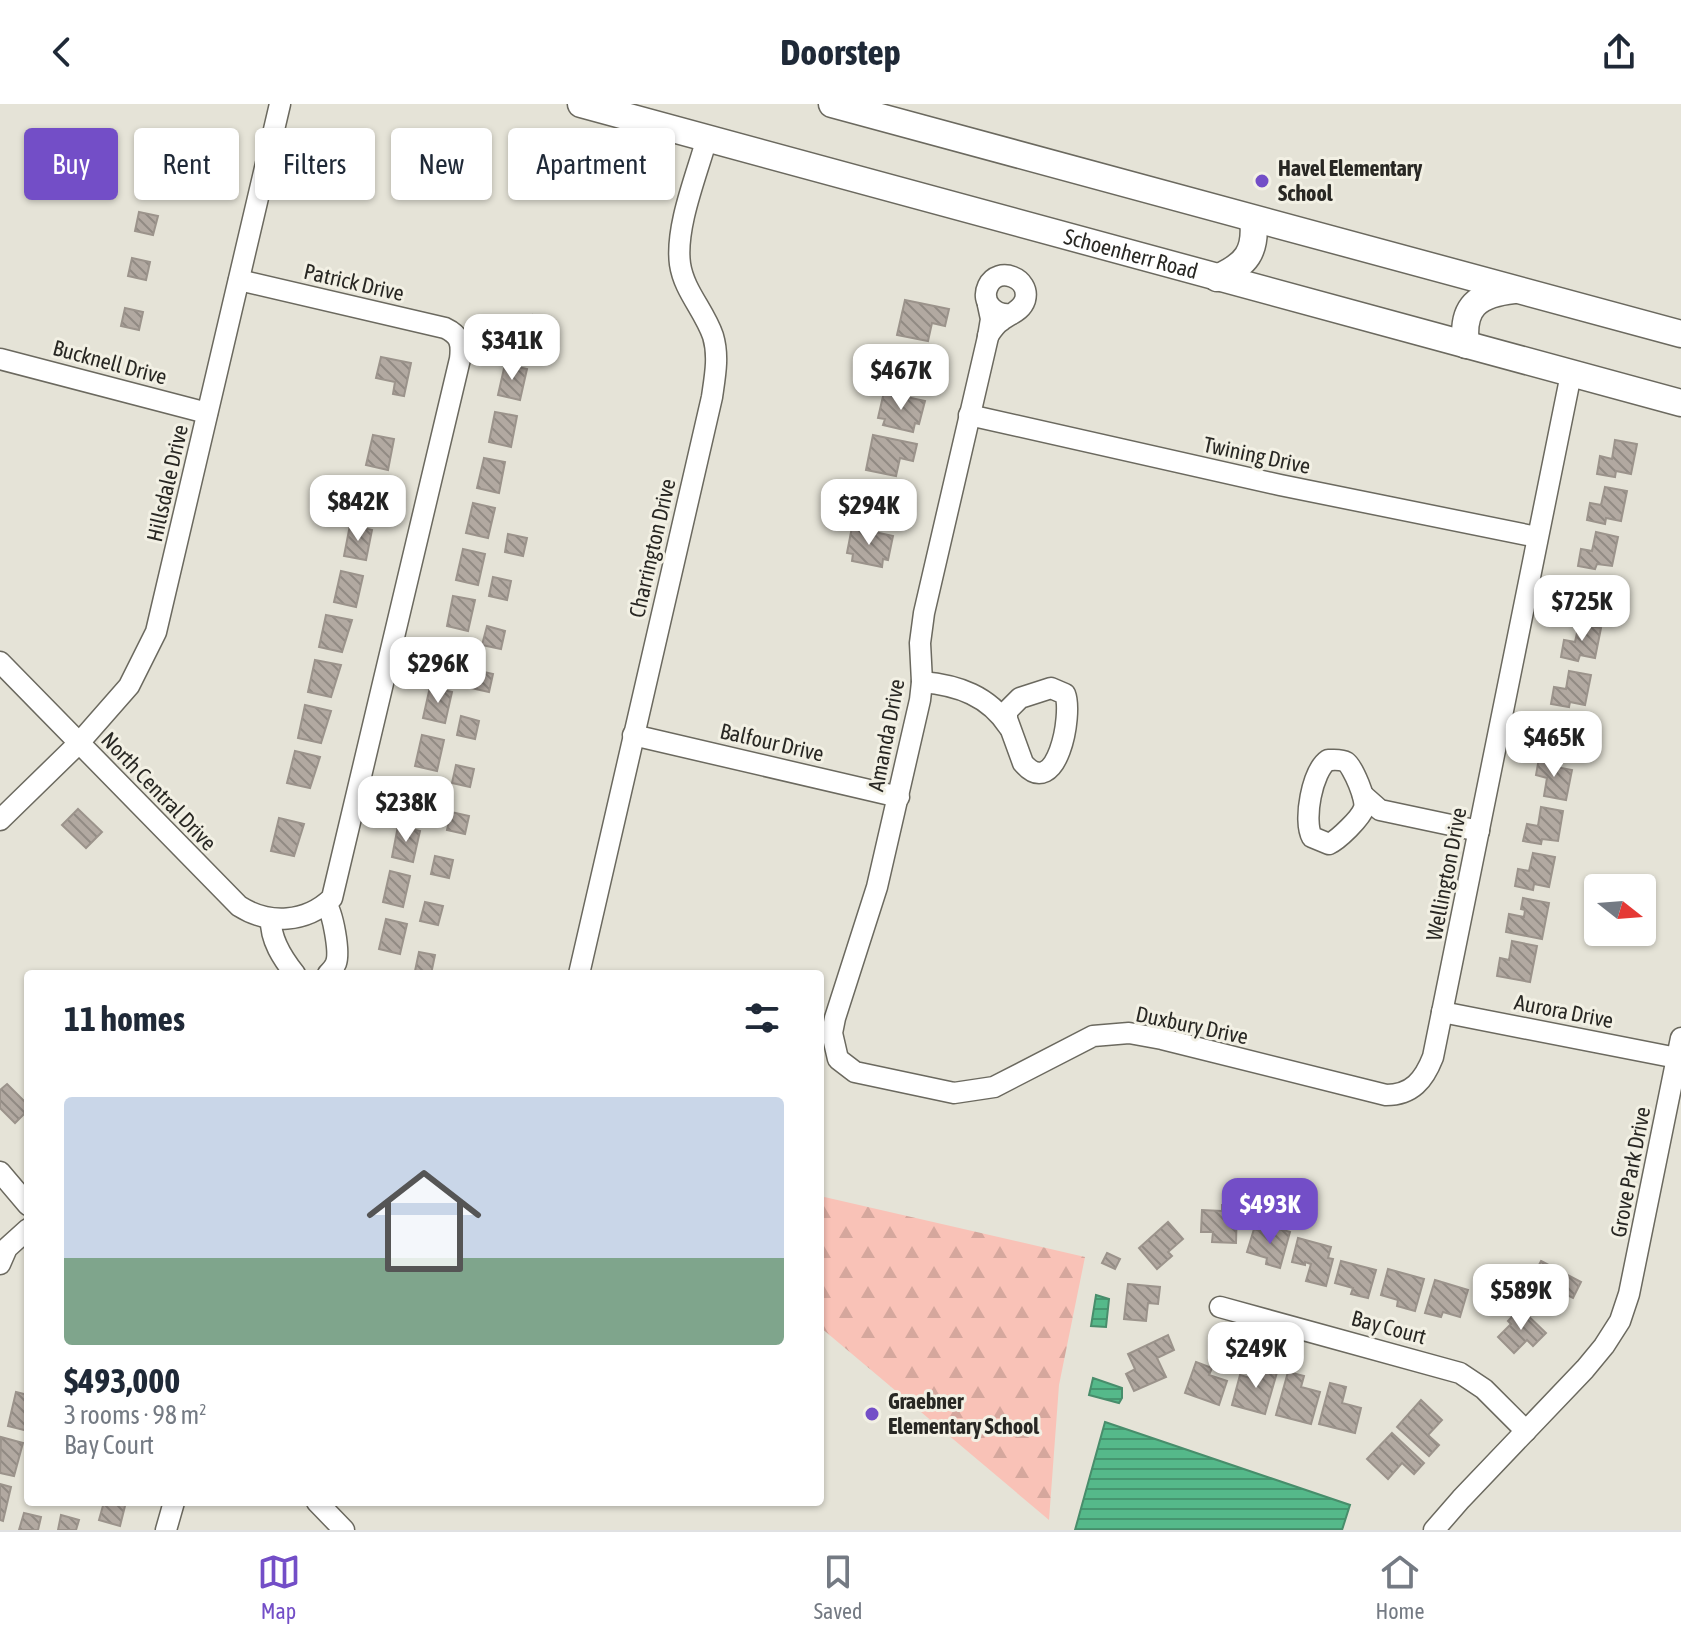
<!DOCTYPE html>
<html lang="en">
<head>
<meta charset="utf-8">
<style>
	:root { --surface:#fff; --page:#f2f2f3; --text:#1f2937; --muted:#747a83; --line:#e0e1e3; --accent:#734ec7 }
	body { margin:0; font-family:"Asap Condensed",sans-serif; background:var(--page); color:var(--text); height:100vh; display:flex; flex-direction:column; font-size:30px; white-space:nowrap }
	* { box-sizing:border-box; margin:0 }
	p { font-size:26px; color:var(--muted) }
	.icon { flex:none; width:44px; height:44px; fill:none; stroke:currentColor; stroke-width:2; stroke-linecap:round; stroke-linejoin:round }
	.map { position:relative; flex:1; overflow:hidden }
	.panel { position:absolute; left:24px; top:866px; width:800px; height:536px; display:flex; flex-direction:column; background:var(--surface); border-radius:8px; box-shadow:0 2px 6px #0004 }
	.panel>* { flex:none }
	.hud { position:absolute; left:24px; top:24px; width:800px; height:72px; display:flex; gap:16px }
	.needle { width:52px; rotate:107deg }
	.tools { position:absolute; left:1584px; top:770px; display:grid; gap:16px }
	.tools a { display:grid; place-items:center; width:72px; height:72px; border-radius:8px; background:var(--surface); box-shadow:0 2px 6px #0004; font-size:40px }
	.price { position:absolute; translate:-50% -68px; padding:0 18px; border-radius:16px; background:#fff; color:#222; font-size:26px; line-height:52px; filter:drop-shadow(0 2px 4px #0008) }
	.price::after { content:''; position:absolute; left:50%; top:48px; width:24px; height:18px; margin-left:-12px; background:inherit; clip-path:polygon(0 0,100% 0,50% 100%) }
	.price.selected { background:var(--accent); color:#fff }
	ul { padding:0; list-style:none }
	li { display:grid; align-content:center; gap:16px; height:424px; padding:0 40px }
	li+li { border-top:2px solid var(--line) }
	li span { display:grid; place-items:center; height:248px; border-radius:8px; color:#555 }
	li>.icon { margin-inline-start:auto }
	span .icon { width:144px; height:144px; fill:#fffc; stroke-width:1 }
	li b { font-size:34px }
	h2 { display:flex; justify-content:space-between; align-items:center; height:96px; padding:0 40px; font-size:34px }
	.pill { padding:0 28px; border-radius:8px; background:var(--surface); box-shadow:0 2px 6px #0004; font-size:28px; line-height:72px }
	.pill.selected { background:var(--accent); color:#fff }
	header { display:flex; justify-content:space-between; align-items:center; height:104px; padding:0 40px; background:var(--surface); font-size:36px; font-weight:700 }
	.tab-bar { display:flex; justify-content:space-around; align-items:center; height:112px; border-top:2px solid var(--line); background:var(--surface); font-size:22px; color:var(--muted) }
	.tab-bar a { display:grid; justify-items:center; gap:4px }
	.tab-bar .selected { color:var(--accent) }
	.map>svg:first-child { display:block }
</style>
</head>
<body>
<header><svg class="icon" aria-label="back" viewBox="0 0 24 24"><path d="M15 5l-7 7 7 7"/></svg>Doorstep<svg class="icon" aria-label="share" viewBox="0 0 24 24"><path d="M12 15V3M7 8l5-5 5 5M5 13v7h14v-7"/></svg></header>
<div class="map">
<svg width="1681" height="1426" viewBox="0 0 1681 1426">
	<defs>
		<pattern id="forest-firs" width="22" height="20" patternUnits="userSpaceOnUse" patternTransform="scale(2)"><rect width="22" height="20" fill="#f9c2b7"/><path d="M5 1l3.5 6h-7zM16 11l3.5 6h-7z" fill="#d5a79d"/></pattern>
		<pattern id="water-rules" width="6" height="5" patternUnits="userSpaceOnUse" patternTransform="scale(2)"><rect width="6" height="5" fill="#55b98a"/><path d="M0 2.5h6" fill="none" stroke="#469670"/></pattern>
		<pattern id="building-back-hatch" width="6" height="6" patternUnits="userSpaceOnUse" patternTransform="scale(2)"><rect width="6" height="6" fill="#b2a9a1"/><path d="M-1 5l2 2M0 0l6 6M5-1l2 2" fill="none" stroke="#918a83"/></pattern>
	</defs>
	<rect width="100%" height="100%" fill="#e5e3d7"/>
	<polygon fill="url(#forest-firs)" points="820,1092 1085,1153 1059,1281 1049,1416 820,1223"/>
	<g fill="url(#water-rules)" stroke="#488d6b" stroke-width="2">
		<polygon points="1096,1191 1109,1195 1106,1223 1091,1222"/>
		<polygon points="1093,1274 1122,1284 1122,1294 1119,1299 1089,1291"/>
		<polygon points="1105,1318 1350,1401 1342,1426 1075,1426"/>
	</g>
	<g fill="url(#building-back-hatch)" stroke="#9b938b" stroke-width="2">
		<polygon points="139,108 158,112 153,131 135,127"/>
		<polygon points="132,154 150,158 146,176 128,172"/>
		<polygon points="905,196 949,205 945,222 932,219 928,237 897,231"/>
		<polygon points="125,204 143,208 139,226 121,222"/>
		<polygon points="533,211 555,216 548,246 526,241"/>
		<polygon points="893,243 934,252 928,275 924,274 922,283 892,277 894,270 887,269"/>
		<polygon points="381,253 411,259 404,292 393,290 395,278 376,274"/>
		<polygon points="505,260 527,265 520,296 498,291"/>
		<polygon points="884,288 925,297 919,320 915,319 913,328 883,321 885,315 878,314"/>
		<polygon points="495,308 517,312 511,343 489,338"/>
		<polygon points="373,331 394,335 388,366 366,361"/>
		<polygon points="873,331 917,340 913,357 900,354 896,372 866,366"/>
		<polygon points="1615,336 1637,340 1631,370 1616,367 1615,373 1597,370 1600,352 1612,355"/>
		<polygon points="484,354 505,358 499,389 477,384"/>
		<polygon points="361,376 383,381 376,412 354,407"/>
		<polygon points="868,379 898,386 896,394 901,395 895,419 855,410 860,385 866,386"/>
		<polygon points="1605,383 1627,387 1621,417 1606,414 1605,420 1587,416 1590,399 1601,401"/>
		<polygon points="473,399 495,404 488,434 466,429"/>
		<polygon points="350,421 372,426 366,456 344,452"/>
		<polygon points="852,423 893,432 888,456 883,455 882,463 852,457 853,450 847,449"/>
		<polygon points="1596,428 1618,433 1612,462 1597,460 1595,465 1578,462 1581,445 1592,447"/>
		<polygon points="508,430 527,434 523,452 505,448"/>
		<polygon points="463,445 485,450 478,481 456,476"/>
		<polygon points="341,467 363,472 356,503 334,498"/>
		<polygon points="493,473 511,477 507,496 489,492"/>
		<polygon points="1591,474 1616,479 1609,516 1569,508 1573,491 1587,494"/>
		<polygon points="453,492 475,496 468,527 447,522"/>
		<polygon points="326,511 352,516 342,548 319,543"/>
		<polygon points="1579,520 1601,524 1595,554 1580,551 1578,557 1561,553 1564,536 1575,538"/>
		<polygon points="487,522 505,527 501,545 482,541"/>
		<polygon points="441,537 462,542 456,573 434,568"/>
		<polygon points="315,556 341,561 331,593 308,588"/>
		<polygon points="475,566 493,570 489,588 471,584"/>
		<polygon points="1569,567 1591,571 1585,601 1570,598 1569,603 1551,600 1554,583 1566,585"/>
		<polygon points="430,583 452,588 445,619 423,614"/>
		<polygon points="305,601 331,607 321,639 298,634"/>
		<polygon points="1558,611 1583,616 1577,652 1543,645 1546,628 1555,630"/>
		<polygon points="461,612 479,617 475,635 457,631"/>
		<polygon points="422,631 444,636 437,667 415,662"/>
		<polygon points="295,647 320,653 310,684 287,679"/>
		<polygon points="1539,654 1557,657 1556,663 1572,666 1566,696 1544,692 1547,674 1536,671"/>
		<polygon points="456,661 474,665 470,683 452,679"/>
		<polygon points="412,675 434,680 427,711 405,706"/>
		<polygon points="1541,703 1563,707 1558,737 1542,735 1541,740 1523,737 1527,720 1538,722"/>
		<polygon points="78,705 102,728 86,744 62,721"/>
		<polygon points="451,708 469,712 465,730 447,726"/>
		<polygon points="279,714 304,720 294,752 271,747"/>
		<polygon points="398,722 420,727 413,758 392,753"/>
		<polygon points="1533,749 1555,753 1549,783 1534,780 1533,786 1515,782 1518,765 1529,767"/>
		<polygon points="435,752 453,756 449,774 431,770"/>
		<polygon points="390,767 410,772 403,803 383,798"/>
		<polygon points="1523,794 1549,799 1542,835 1506,828 1509,810 1524,813 1525,806 1521,805"/>
		<polygon points="425,798 443,802 438,821 420,817"/>
		<polygon points="386,815 407,820 400,850 379,845"/>
		<polygon points="1512,837 1537,842 1530,878 1497,872 1500,854 1509,856"/>
		<polygon points="419,848 435,851 431,870 415,867"/>
		<polygon points="7,980 28,1001 28,1006 15,1019 0,1004 0,986"/>
		<polygon points="1222,1101 1237,1102 1236,1139 1212,1138 1213,1128 1201,1128 1202,1106 1222,1107"/>
		<polygon points="1168,1118 1183,1135 1168,1148 1172,1152 1157,1165 1139,1144"/>
		<polygon points="1276,1124 1290,1128 1280,1164 1266,1160 1267,1154 1247,1148 1254,1125 1274,1131"/>
		<polygon points="1298,1134 1331,1143 1328,1154 1333,1155 1326,1182 1306,1177 1311,1160 1305,1158 1305,1161 1292,1158"/>
		<polygon points="1107,1149 1120,1155 1115,1165 1102,1159"/>
		<polygon points="1341,1157 1376,1166 1368,1194 1351,1190 1353,1184 1335,1179"/>
		<polygon points="1541,1157 1581,1178 1573,1194 1557,1186 1548,1203 1524,1190"/>
		<polygon points="1388,1165 1424,1175 1415,1207 1397,1202 1398,1196 1381,1191"/>
		<polygon points="1435,1176 1468,1186 1460,1213 1443,1208 1441,1213 1425,1209"/>
		<polygon points="1128,1180 1160,1183 1158,1200 1148,1199 1146,1217 1124,1215"/>
		<polygon points="1520,1204 1546,1229 1533,1242 1527,1236 1514,1249 1498,1233 1511,1220 1508,1217"/>
		<polygon points="1168,1231 1174,1246 1157,1254 1166,1273 1134,1287 1126,1270 1135,1265 1128,1250"/>
		<polygon points="1196,1258 1212,1264 1209,1271 1227,1277 1219,1301 1185,1289"/>
		<polygon points="1261,1260 1278,1265 1265,1310 1232,1301 1240,1271 1257,1276"/>
		<polygon points="1288,1268 1304,1272 1301,1283 1320,1288 1311,1320 1276,1311"/>
		<polygon points="1330,1279 1346,1283 1342,1299 1361,1304 1355,1329 1319,1320"/>
		<polygon points="16,1288 28,1291 28,1327 8,1322"/>
		<polygon points="1421,1296 1442,1316 1428,1331 1439,1341 1429,1352 1397,1323"/>
		<polygon points="1392,1329 1424,1359 1414,1370 1402,1359 1388,1375 1367,1355"/>
		<polygon points="1,1333 23,1339 14,1372 0,1369"/>
		<polygon points="0,1380 11,1383 3,1417 0,1416"/>
		<polygon points="104,1398 126,1398 120,1422 99,1416"/>
		<polygon points="24,1409 41,1413 38,1426 19,1426"/>
		<polygon points="61,1411 79,1416 76,1426 58,1426"/>
	</g>
	<g fill="none" stroke-linecap="round" stroke-linejoin="round">
		<defs>
			<g id="minor">
				<path d="M988,201L991,215L988,233L924,509L920,539L922,578L920,596L877,783L835,914L832,929L838,955L855,968L954,989L994,983L1093,932L1129,929L1162,935L1386,991C1412,991 1424,976 1433,953L1571,270"/>
				<path d="M988,232C992,226 995,221 1001,217C1009,210 1021,208 1025,196C1031,174 998,161 988,182C980,199 996,212 1011,210"/>
				<polyline points="0,255 207,309"/>
				<polyline points="969,311 1280,381 1537,433"/>
				<path d="M0,558L239,802C269,821 306,819 332,794L460,255C462,239 460,231 445,224L239,176"/>
				<path d="M922,578C958,581 989,592 1009,623"/>
				<path d="M1051,584L1065,590C1073,610 1057,698 1023,659L1007,615V607L1020,594Z"/>
				<polyline points="633,631 899,693"/>
				<path d="M1328,656C1334,656 1341,655 1346,658C1353,663 1367,696 1364,704C1361,714 1338,736 1329,740L1312,733C1303,717 1312,667 1328,656Z"/>
				<polyline points="1363,691 1380,706 1479,727"/>
				<polyline points="0,716 79,639 129,582 156,528 280,0"/>
				<path d="M326,800C333,809 340,848 336,859C334,864 332,866 328,870"/>
				<path d="M271,815C270,836 283,855 295,870"/>
				<path d="M579,870L712,293C715,272 719,252 713,232C704,206 684,187 680,160C675,123 697,70 707,34"/>
				<polyline points="1442,908 1677,954"/>
				<polyline points="0,1068 28,1101"/>
				<polyline points="0,1160 7,1144 28,1125"/>
				<polyline points="1220,1203 1460,1269 1484,1285 1526,1327"/>
				<polyline points="317,1398 344,1426"/>
				<polyline points="166,1426 174,1398"/>
				<polyline points="1434,1426 1461,1395 1585,1265 1604,1242 1620,1217 1629,1190 1681,934"/>
			</g>
			<g id="major">
				<path id="s1" d="M581,0L1681,299"/>
				<polyline points="832,0 1681,230"/>
				<path d="M1217,174C1246,161 1257,148 1253,115"/>
				<path d="M1466,241C1461,203 1477,190 1514,186"/>
			</g>
		</defs>
		<use href="#minor" stroke="#6b695f" stroke-width="23"/>
		<use href="#major" stroke="#6b695f" stroke-width="29"/>
		<use href="#minor" stroke="#fff" stroke-width="20"/>
		<use href="#major" stroke="#fff" stroke-width="26"/>
	</g>
	<g fill="#734ec7" stroke="#f2f0e4" stroke-width="3">
		<circle cx="1262" cy="77" r="8"/>
		<circle cx="872" cy="1310" r="8"/>
	</g>
	<g text-anchor="middle" dominant-baseline="central" stroke-width="6" stroke-linejoin="round" paint-order="stroke">
		<g font-size="22" font-weight="bold" fill="#282723" stroke="#f2f0e4" text-anchor="start">
			<text x="1278" y="64">Havel Elementary<tspan x="1278" dy="25">School</tspan></text>
			<text x="888" y="1297">Graebner<tspan x="888" dy="25">Elementary School</tspan></text>
		</g>
		<g font-size="22" fill="#282723" stroke="#f2f0e4">
			<text stroke="none"><textPath href="#s1" startOffset="570">Schoenherr Road</textPath></text>
			<text transform="translate(354 178) rotate(13)">Patrick Drive</text>
			<text transform="translate(110 258) rotate(15)">Bucknell Drive</text>
			<text transform="translate(1257 351) rotate(12)">Twining Drive</text>
			<text transform="translate(167 379) rotate(-77)">Hillsdale Drive</text>
			<text transform="translate(652 444) rotate(-77)">Charrington Drive</text>
			<text transform="translate(886 631) rotate(-79)">Amanda Drive</text>
			<text transform="translate(772 638) rotate(13)">Balfour Drive</text>
			<text transform="translate(159 687) rotate(46)">North Central Drive</text>
			<text transform="translate(1446 770) rotate(-79)">Wellington Drive</text>
			<text transform="translate(1564 907) rotate(11)">Aurora Drive</text>
			<text transform="translate(1192 921) rotate(12)">Duxbury Drive</text>
			<text transform="translate(1630 1068) rotate(-79)">Grove Park Drive</text>
			<text transform="translate(1389 1223) rotate(15)">Bay Court</text>
		</g>
	</g>
</svg>
<div class="tools">
<a><svg class="needle" viewBox="-14 -14 28 28"><path d="M0-13l5 13h-10z" fill="#e53935"/><path d="M0 13l5-13h-10z" fill="#747a83"/></svg></a>
</div>
<b class="price" style="left:512px;top:278px">$341K</b>
<b class="price" style="left:901px;top:308px">$467K</b>
<b class="price" style="left:358px;top:439px">$842K</b>
<b class="price" style="left:869px;top:443px">$294K</b>
<b class="price" style="left:1582px;top:539px">$725K</b>
<b class="price" style="left:438px;top:601px">$296K</b>
<b class="price" style="left:1554px;top:675px">$465K</b>
<b class="price" style="left:406px;top:740px">$238K</b>
<b class="price selected" style="left:1270px;top:1142px">$493K</b>
<b class="price" style="left:1521px;top:1228px">$589K</b>
<b class="price" style="left:1256px;top:1286px">$249K</b>
<div class="hud">
<a class="pill selected">Buy</a>
<a class="pill">Rent</a>
<a class="pill">Filters</a>
<a class="pill">New</a>
<a class="pill">Apartment</a>
</div>
<section class="panel">
<h2>11 homes<svg class="icon" aria-label="filters" viewBox="0 0 24 24"><path d="M4 7h16M4 17h16"/><circle cx="9" cy="7" r="2"/><circle cx="15" cy="17" r="2"/></svg></h2>
<ul>
<li><span style="background:linear-gradient(#c9d6e8 65%,#7fa58c 0)"><svg class="icon" aria-label="home" viewBox="0 0 24 24"><path d="M3 11l9-7 9 7M6 9v11h12V9"/></svg></span><div><b>$493,000</b><p>3 rooms · 98 m²</p><p>Bay Court</p></div></li>
</ul>
</section>
</div>
<nav class="tab-bar">
<a class="selected"><svg class="icon" aria-label="map" viewBox="0 0 24 24"><path d="M3 6l6-2 6 2 6-2v14l-6 2-6-2-6 2zM9 4v14M15 6v14"/></svg>Map</a>
<a><svg class="icon" aria-label="saved" viewBox="0 0 24 24"><path d="M7 4h10v16l-5-4-5 4z"/></svg>Saved</a>
<a><svg class="icon" aria-label="home" viewBox="0 0 24 24"><path d="M3 11l9-7 9 7M6 9v11h12V9"/></svg>Home</a>
</nav>
</body>
</html>
